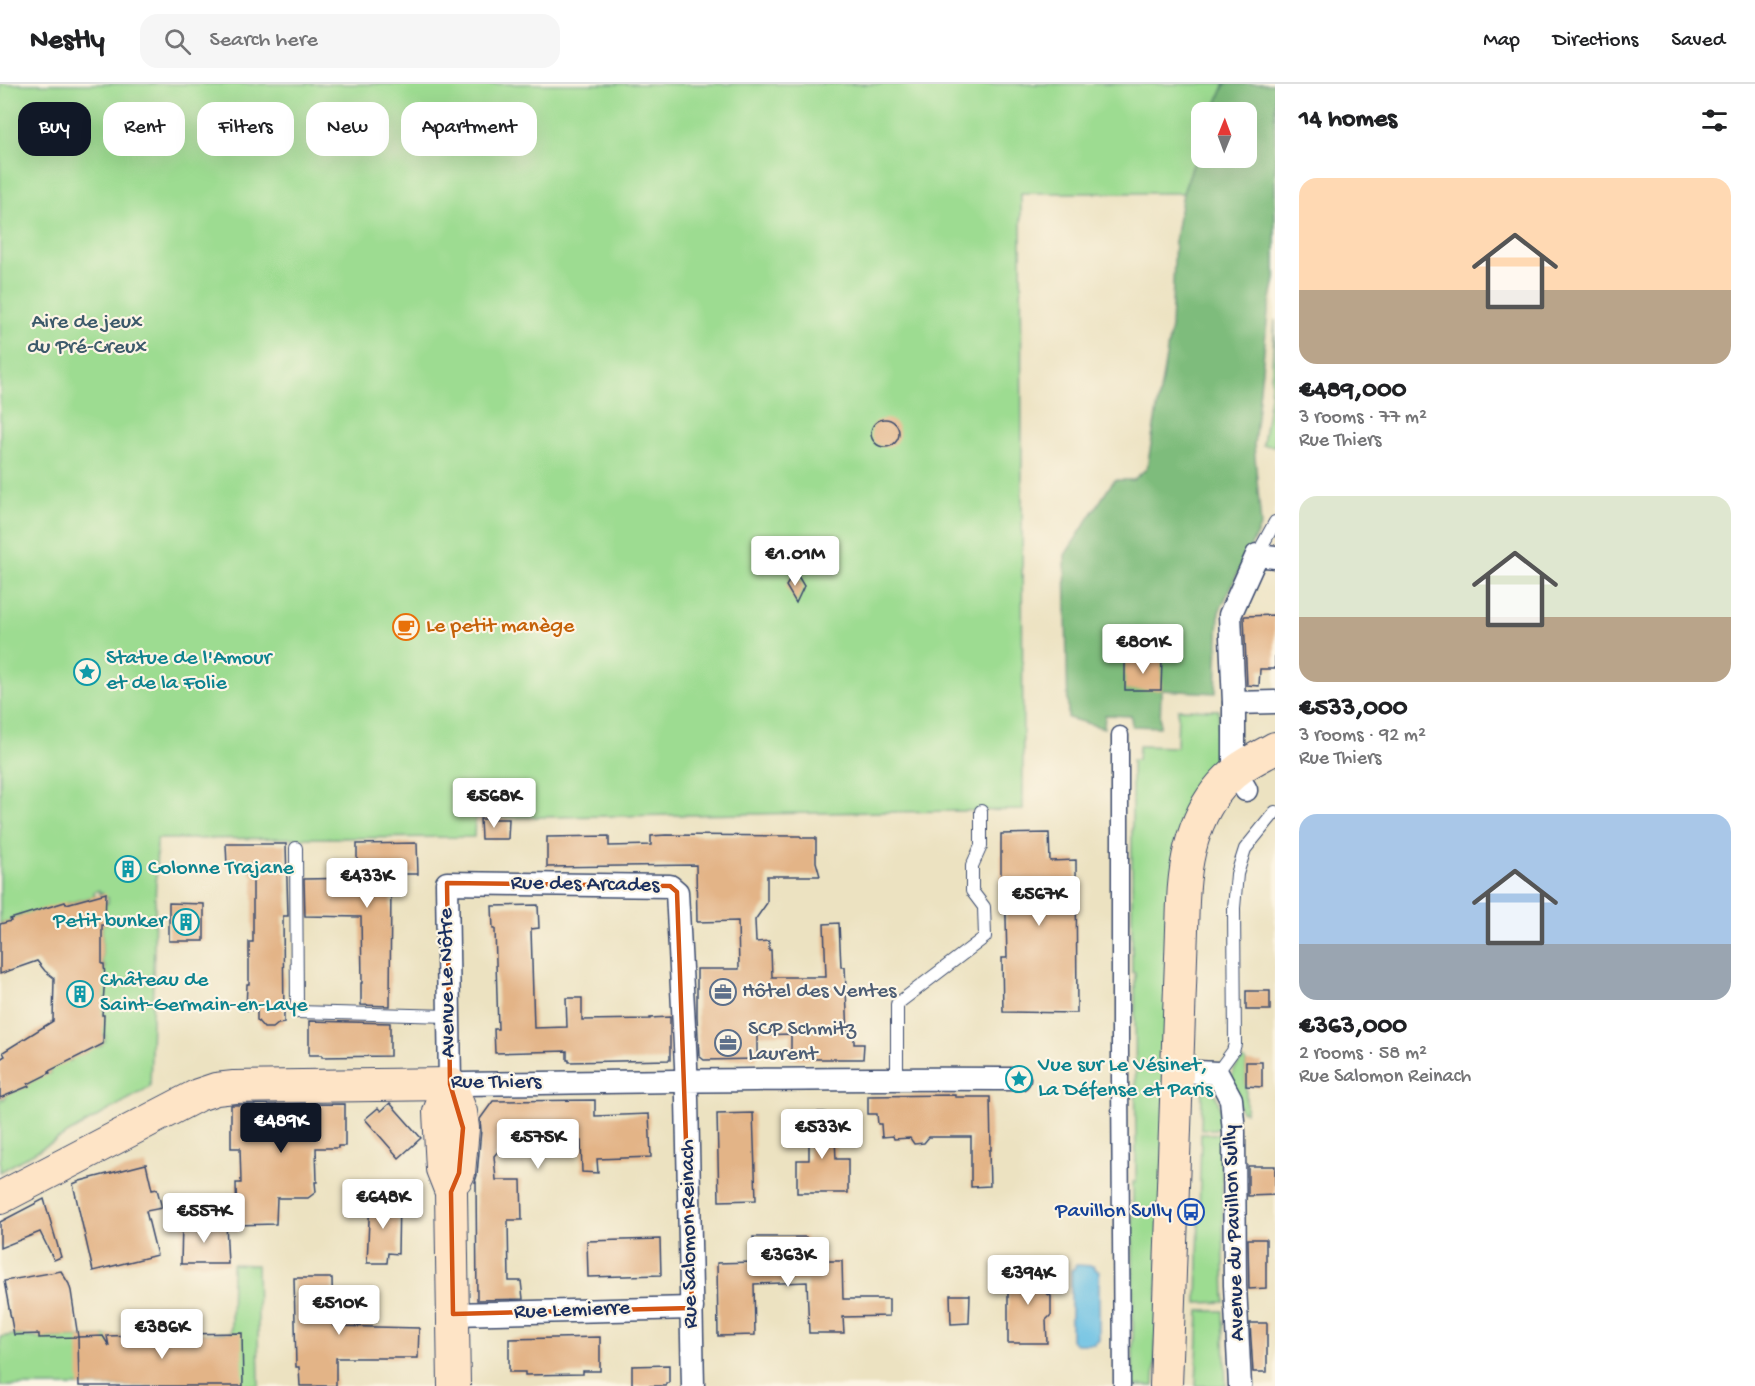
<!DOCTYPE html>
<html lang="en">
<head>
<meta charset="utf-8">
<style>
	:root { --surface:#fff; --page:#f6f6f6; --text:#202124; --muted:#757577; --line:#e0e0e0; --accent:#111827 }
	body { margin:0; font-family:"Gochi Hand",sans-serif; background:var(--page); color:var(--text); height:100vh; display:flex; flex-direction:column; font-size:22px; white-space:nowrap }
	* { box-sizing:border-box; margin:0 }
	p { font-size:20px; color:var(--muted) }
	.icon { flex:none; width:33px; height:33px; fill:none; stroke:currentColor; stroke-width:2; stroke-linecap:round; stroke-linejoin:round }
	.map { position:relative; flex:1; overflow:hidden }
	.side { display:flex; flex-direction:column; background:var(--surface); width:480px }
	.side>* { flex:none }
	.banner { position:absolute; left:18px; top:18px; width:570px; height:54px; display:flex; gap:12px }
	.needle { width:39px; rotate:1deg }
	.tools { position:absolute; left:1191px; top:18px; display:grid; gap:12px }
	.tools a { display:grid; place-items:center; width:66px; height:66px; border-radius:12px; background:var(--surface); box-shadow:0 6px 24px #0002; font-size:30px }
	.price { position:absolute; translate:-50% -51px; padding:0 14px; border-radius:6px; background:#fff; color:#222; font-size:20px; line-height:39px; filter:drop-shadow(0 2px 3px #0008) }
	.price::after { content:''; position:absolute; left:50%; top:36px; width:18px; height:14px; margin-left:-9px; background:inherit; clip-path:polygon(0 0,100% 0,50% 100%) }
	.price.on { background:var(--accent); color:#fff }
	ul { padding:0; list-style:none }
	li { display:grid; align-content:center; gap:12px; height:318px; padding:0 24px }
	li span { display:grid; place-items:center; height:186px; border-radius:18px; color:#555 }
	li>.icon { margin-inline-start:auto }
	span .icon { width:108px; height:108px; fill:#fffc; stroke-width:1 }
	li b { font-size:26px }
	h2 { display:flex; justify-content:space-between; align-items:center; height:72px; padding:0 24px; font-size:26px }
	.tag { padding:0 21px; border-radius:18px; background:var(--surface); box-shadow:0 6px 24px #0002; font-size:21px; line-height:54px }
	.tag.on { background:var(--accent); color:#fff }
	header { display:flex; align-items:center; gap:36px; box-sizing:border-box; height:84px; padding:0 30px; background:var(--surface); border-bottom:2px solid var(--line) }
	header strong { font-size:28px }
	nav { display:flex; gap:33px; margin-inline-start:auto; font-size:21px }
	.search { width:420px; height:54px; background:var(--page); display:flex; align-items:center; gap:15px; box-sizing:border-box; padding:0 21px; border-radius:18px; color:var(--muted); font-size:22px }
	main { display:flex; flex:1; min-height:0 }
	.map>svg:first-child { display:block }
</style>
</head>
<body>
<header>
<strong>Nestly</strong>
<div class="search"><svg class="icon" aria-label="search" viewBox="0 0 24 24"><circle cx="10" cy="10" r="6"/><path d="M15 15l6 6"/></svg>Search here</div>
<nav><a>Map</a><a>Directions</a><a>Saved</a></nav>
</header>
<main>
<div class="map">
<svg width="1275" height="1302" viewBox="0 0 1275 1302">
	<rect width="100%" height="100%" fill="#fcf5e5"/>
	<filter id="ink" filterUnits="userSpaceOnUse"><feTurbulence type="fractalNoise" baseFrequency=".0167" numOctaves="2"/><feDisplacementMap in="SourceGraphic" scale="12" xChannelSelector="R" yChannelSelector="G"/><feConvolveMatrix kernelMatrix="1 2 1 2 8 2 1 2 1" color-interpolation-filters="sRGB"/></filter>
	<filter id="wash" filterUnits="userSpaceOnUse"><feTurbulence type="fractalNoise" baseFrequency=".008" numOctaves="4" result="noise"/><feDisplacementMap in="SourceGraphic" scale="24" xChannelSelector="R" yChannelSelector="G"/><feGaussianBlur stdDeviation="1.35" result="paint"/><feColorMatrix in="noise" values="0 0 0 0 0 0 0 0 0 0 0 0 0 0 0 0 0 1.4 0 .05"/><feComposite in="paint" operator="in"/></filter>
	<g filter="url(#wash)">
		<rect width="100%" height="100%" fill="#ece2c1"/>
		<g fill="#9ddc91" stroke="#5c8678" stroke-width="1.5">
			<polygon points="0,0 1225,0 1213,28 1202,28 1201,59 1183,109 1021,109 1023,726 475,734 474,753 157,755 150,1003 0,1088 0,1014 2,1013 4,1016 6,1014 5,1011 28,1002 27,999 50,989 49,986 67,976 69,977 71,977 70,974 84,969 95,960 97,963 102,961 103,957 105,957 105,951 102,951 104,931 101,931 105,883 104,880 102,880 102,841 105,840 105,838 103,838 103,819 108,819 108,814 105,813 102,808 100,810 99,806 94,808 95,812 13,834 10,835 11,837 0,840"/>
			<polygon points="1275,236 1275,362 1263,361 1270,311"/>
			<path d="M1178,625L1219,626L1216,680L1215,686C1197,712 1184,730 1175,760L1154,1302H1133V1098H1136L1135,889L1132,888V676H1138L1139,662L1177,663Z"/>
			<path d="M1243,975L1246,977V1028L1241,1027C1234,1006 1223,993 1243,975Z"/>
			<path d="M1207,1004C1221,1008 1220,1032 1222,1045H1201L1202,1009Z"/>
			<polygon points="1201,1050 1221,1050 1225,1218 1197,1219"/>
			<polygon points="232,1180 257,1181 259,1302 0,1302 0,1253 14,1251 39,1254 231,1249"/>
			<polygon points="1199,1227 1223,1227 1226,1302 1196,1302"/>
		</g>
		<polygon fill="#7ebc7b" stroke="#4c766c" stroke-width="1.5" points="1225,0 1275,0 1275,195 1268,229 1254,361 1261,441 1219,528 1216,609 1161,606 1160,643 1132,642 1131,632 1105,631 1104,644 1068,634 1065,471 1114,396 1133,396 1147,384 1171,243 1175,156 1183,109 1201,59 1202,74 1246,74 1246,28 1213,28"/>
		<polygon fill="#66bfe4" stroke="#4077a1" stroke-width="1.5" points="1076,1181 1093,1182 1095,1185 1099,1187 1099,1256 1096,1257 1095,1260 1076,1260 1071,1256 1071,1186 1074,1185"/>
		<g id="blocks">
			<g fill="#e3b487">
				<circle cx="885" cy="349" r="14"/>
				<polygon points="795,487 804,502 796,519 786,502"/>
				<polygon points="1275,531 1275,585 1260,585 1259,602 1247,601 1244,533 1245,532"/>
				<polygon points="1125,575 1162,576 1161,606 1125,606"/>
				<polygon points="480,735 509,735 508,755 481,755"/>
				<polygon points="1049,749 1050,777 1076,776 1077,929 1003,928 1002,874 1007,874 1005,795 1001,795 1001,750"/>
				<polygon points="666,751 800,752 802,754 816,754 816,778 820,792 767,792 767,819 755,836 756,858 769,857 769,866 771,866 772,893 826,893 824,840 839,839 841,883 845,883 848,951 854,951 854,960 864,960 863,975 791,975 791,950 757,951 757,975 704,976 699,972 697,932 697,885 739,885 738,837 697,838 696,781 547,783 547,753 609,752 609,762 651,761 651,752"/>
				<polygon points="417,759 418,790 399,790 399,797 391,798 390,922 361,921 361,899 362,899 361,833 305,832 304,795 357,794 357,760"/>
				<polygon points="226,760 286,760 288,832 283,832 284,939 278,940 273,944 264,944 257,936 257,926 246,926 247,900 249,900 249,858 253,858 253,791 250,791 250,781 227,782"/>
				<polygon points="106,809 105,841 102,841 102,880 104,880 105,893 102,931 104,931 103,960 49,987 50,989 28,1000 29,1002 0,1014 0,975 5,972 3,968 53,937 54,894 45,887 37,877 0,890 0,840 11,837 10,835 65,818 66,820"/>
				<polygon points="169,819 204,820 204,857 169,857"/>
				<polygon points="538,821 539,844 531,845 534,944 567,943 566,914 582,914 582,936 650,935 650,934 670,933 670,976 569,978 569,976 567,976 567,967 495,969 494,945 498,945 495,845 493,845 492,822"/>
				<rect x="1246" y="907" width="24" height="19"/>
				<polygon points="309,937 390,939 390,972 322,973 322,971 309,971"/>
				<polygon points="1246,978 1262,978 1262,1003 1246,1002"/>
				<polygon points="955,1011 955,1013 990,1013 991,1066 989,1066 990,1102 971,1103 971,1053 929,1053 924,1059 914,1060 910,1054 894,1055 893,1052 882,1053 881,1040 878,1040 877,1030 868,1030 868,1012"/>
				<polygon points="595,1016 595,1032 649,1030 651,1073 597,1075 598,1089 582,1088 581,1057 557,1057 557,1054 543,1054 543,1052 510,1054 494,1072 496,1096 521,1096 522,1136 508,1136 509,1197 521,1197 523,1215 477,1216 476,1098 475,1098 477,1091 481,1046 480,1035 493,1017"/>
				<polygon points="390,1019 421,1054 399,1074 365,1035 378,1024 381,1027"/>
				<polygon points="345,1020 345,1062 338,1062 338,1064 316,1064 317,1098 315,1098 316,1108 308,1114 277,1114 276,1140 237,1141 236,1099 241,1099 240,1064 231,1064 231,1021"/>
				<polygon points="818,1028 824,1028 830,1030 834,1035 836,1075 848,1075 848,1109 797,1109 797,1076 809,1076 809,1036"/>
				<polygon points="753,1029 756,1116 719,1117 717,1030"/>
				<polygon points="146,1080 152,1106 157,1105 162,1124 146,1127 157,1171 93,1187 73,1100 80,1097"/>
				<polygon points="1248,1082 1275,1082 1275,1111 1248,1112"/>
				<polygon points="399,1114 398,1170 388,1169 387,1179 367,1179 370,1115"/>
				<polygon points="44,1115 61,1173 54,1176 40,1148 0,1164 0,1138"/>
				<polygon points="182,1139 226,1139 228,1180 181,1180"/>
				<polygon points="753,1153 806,1153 807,1177 842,1177 843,1215 889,1215 889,1232 843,1233 844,1249 809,1249 807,1198 754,1200 755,1251 718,1252 717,1179 753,1178"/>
				<polygon points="660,1155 661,1191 588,1193 587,1157"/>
				<polygon points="1248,1155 1266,1155 1266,1204 1249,1205"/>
				<polygon points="1046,1185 1046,1209 1051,1212 1051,1231 1046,1236 1047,1259 1008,1259 1008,1186"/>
				<polygon points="61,1187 69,1200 71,1207 78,1253 39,1254 39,1250 14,1251 4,1197"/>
				<polygon points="294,1194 332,1194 333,1242 419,1244 418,1274 336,1274 336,1302 300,1302 299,1283 296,1283"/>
				<polygon points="950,1211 970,1211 969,1239 951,1240"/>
				<polygon points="1250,1239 1267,1239 1267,1288 1253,1288"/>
				<polygon points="242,1249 243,1302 79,1302 78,1253 103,1252 109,1262 107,1252 171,1250 177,1251 177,1253 181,1252 181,1250"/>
				<polygon points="600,1253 600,1287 583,1287 583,1290 525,1291 525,1288 509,1288 509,1255"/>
				<polygon points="669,1281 669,1299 666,1299 666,1302 632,1302 632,1282"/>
			</g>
		</g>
	</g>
	<g filter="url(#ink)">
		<use href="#blocks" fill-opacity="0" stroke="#3a4a6d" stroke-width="1.5"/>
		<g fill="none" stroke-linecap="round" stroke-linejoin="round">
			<defs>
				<g id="service">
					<polyline points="1257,471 1275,438"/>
					<polyline points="296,764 297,928 449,932"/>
					<polyline points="1217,989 1233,967 1235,960 1234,824 1237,790 1245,765 1275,728"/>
					<polyline points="897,994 897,920 985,853 984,823 972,807 972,782 981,762 981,727"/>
				</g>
				<polyline id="pedestrian" points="1120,651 1120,994 1122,1302"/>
				<g id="minor">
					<polyline points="1234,619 1275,618"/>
					<polyline points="1246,706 1234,685 1234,619 1230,531 1257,471 1275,473"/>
					<polyline points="1177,987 1217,989 1231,1015 1234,1048 1235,1201 1240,1302"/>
					<polyline points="453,1230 692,1224"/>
					<path d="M693,1302L687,1014L686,981L677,808L670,802L447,799L450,1000C640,998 829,993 1019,995"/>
				</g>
				<g id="secondary">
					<polyline points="450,1000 439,1028 442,1085 451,1108 454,1302"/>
					<polyline points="450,1000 461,1028 463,1044 459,1089 456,1095"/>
					<polyline points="0,1114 198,1011 216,1005 234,1003 450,1000"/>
					<path d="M1166,1302L1183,817C1185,768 1198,716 1239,685C1250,677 1263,671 1275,664"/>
				</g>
			</defs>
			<use href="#service" stroke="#3a4a6d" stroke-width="14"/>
			<use href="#pedestrian" stroke="#3a4a6d" stroke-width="19"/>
			<use href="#minor" stroke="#3a4a6d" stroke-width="25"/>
			<use href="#secondary" stroke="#3a4a6d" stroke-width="34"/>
			<use href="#service" stroke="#fff" stroke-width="12"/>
			<use href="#pedestrian" stroke="#fff" stroke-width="16"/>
			<use href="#minor" stroke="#fff" stroke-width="22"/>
			<use href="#secondary" stroke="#fee4c6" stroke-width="32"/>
		</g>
	</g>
	<path fill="none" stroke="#d45514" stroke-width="4.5" stroke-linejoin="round" d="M447,799L670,802L677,808L692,1224L453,1230L451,1108L459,1089L463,1044L450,1000Z"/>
	<defs>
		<symbol id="cafe-ring" viewBox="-11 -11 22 22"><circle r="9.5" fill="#fcf5e5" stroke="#e8710a" stroke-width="1.5"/><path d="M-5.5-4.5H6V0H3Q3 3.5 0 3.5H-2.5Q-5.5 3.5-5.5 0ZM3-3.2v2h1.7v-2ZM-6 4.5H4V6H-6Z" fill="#e8710a"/></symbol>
		<symbol id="sight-ring" viewBox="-11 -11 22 22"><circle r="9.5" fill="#fcf5e5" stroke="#0f9aa8" stroke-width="1.5"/><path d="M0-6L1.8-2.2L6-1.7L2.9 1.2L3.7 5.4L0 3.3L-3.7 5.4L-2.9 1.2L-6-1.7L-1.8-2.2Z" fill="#0f9aa8"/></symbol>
		<symbol id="building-ring" viewBox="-11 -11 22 22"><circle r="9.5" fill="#fcf5e5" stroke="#0f9aa8" stroke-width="1.5"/><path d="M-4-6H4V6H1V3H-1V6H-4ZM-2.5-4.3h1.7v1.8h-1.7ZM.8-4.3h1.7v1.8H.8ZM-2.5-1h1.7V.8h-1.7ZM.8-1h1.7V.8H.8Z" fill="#0f9aa8"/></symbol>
		<symbol id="office-ring" viewBox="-11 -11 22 22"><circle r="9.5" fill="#fcf5e5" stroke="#5c6f8a" stroke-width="1.5"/><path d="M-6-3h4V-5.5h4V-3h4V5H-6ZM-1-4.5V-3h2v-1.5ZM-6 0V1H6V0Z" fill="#5c6f8a"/></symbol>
		<symbol id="bus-ring" viewBox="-11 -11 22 22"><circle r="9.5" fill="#fcf5e5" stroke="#1a4fb4" stroke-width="1.5"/><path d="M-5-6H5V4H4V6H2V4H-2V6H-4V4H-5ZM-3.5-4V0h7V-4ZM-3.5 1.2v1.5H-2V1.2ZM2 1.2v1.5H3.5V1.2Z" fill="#1a4fb4"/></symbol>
	</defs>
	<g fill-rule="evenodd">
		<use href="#cafe-ring" x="391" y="528" width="30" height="30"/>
		<use href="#sight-ring" x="72" y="573" width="30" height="30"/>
		<use href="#building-ring" x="113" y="770" width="30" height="30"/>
		<use href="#building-ring" x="171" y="823" width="30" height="30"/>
		<use href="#office-ring" x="708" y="893" width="30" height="30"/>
		<use href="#building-ring" x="65" y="895" width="30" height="30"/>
		<use href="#office-ring" x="713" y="944" width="30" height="30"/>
		<use href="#sight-ring" x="1004" y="980" width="30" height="30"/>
		<use href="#bus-ring" x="1176" y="1113" width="30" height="30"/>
	</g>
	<g text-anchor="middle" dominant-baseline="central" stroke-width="4.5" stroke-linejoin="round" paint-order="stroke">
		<g font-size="22" fill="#3c5a6b" stroke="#fcf5e5">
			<text x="87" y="239">Aire de jeux<tspan x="87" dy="25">du Pré-Creux</tspan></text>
		</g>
		<g font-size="22" fill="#c56008" stroke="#fcf5e5" text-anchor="start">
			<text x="426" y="543">Le petit manège</text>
		</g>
		<g font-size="22" fill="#0d838f" stroke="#fcf5e5" text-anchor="start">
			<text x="106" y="575">Statue de l'Amour<tspan x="106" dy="25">et de la Folie</tspan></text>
			<text x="148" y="785">Colonne Trajane</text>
			<text x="166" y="838" text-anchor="end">Petit bunker</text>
			<text x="100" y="897">Château de<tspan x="100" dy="25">Saint-Germain-en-Laye</tspan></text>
			<text x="1038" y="982">Vue sur Le Vésinet,<tspan x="1038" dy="25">La Défense et Paris</tspan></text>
		</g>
		<g font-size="22" fill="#1b2f5e" stroke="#fcf5e5">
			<text transform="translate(585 801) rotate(1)">Rue des Arcades</text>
			<text transform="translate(448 899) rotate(-91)">Avenue Le Nôtre</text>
			<text x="496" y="999">Rue Thiers</text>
			<text transform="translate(1235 1149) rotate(-92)">Avenue du Pavillon Sully</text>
			<text transform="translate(690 1150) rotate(-91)">Rue Salomon Reinach</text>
			<text transform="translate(572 1227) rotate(-2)">Rue Lemierre</text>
		</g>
		<g font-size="22" fill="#4e5e75" stroke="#fcf5e5" text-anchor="start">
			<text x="742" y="908">Hôtel des Ventes</text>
			<text x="748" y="946">SCP Schmitz<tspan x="748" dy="25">Laurent</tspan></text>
		</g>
		<g font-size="22" fill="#164399" stroke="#fcf5e5" text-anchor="end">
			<text x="1172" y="1128">Pavillon Sully</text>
		</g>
	</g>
</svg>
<div class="tools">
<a><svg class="needle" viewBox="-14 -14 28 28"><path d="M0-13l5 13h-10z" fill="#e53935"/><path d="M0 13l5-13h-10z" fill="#757577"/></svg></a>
</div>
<b class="price" style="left:795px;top:503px">€1.01M</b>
<b class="price" style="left:1143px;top:591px">€801K</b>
<b class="price" style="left:494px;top:745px">€568K</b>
<b class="price" style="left:367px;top:825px">€433K</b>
<b class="price" style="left:1039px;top:843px">€567K</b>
<b class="price on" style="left:281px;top:1070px">€489K</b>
<b class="price" style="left:822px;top:1076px">€533K</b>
<b class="price" style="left:538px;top:1086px">€575K</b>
<b class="price" style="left:383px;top:1146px">€648K</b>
<b class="price" style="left:204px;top:1160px">€557K</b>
<b class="price" style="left:788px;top:1204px">€363K</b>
<b class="price" style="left:1028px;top:1222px">€394K</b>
<b class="price" style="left:339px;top:1252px">€510K</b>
<b class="price" style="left:162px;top:1276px">€386K</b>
<div class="banner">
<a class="tag on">Buy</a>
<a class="tag">Rent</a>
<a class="tag">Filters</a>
<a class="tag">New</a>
<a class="tag">Apartment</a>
</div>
</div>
<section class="side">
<h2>14 homes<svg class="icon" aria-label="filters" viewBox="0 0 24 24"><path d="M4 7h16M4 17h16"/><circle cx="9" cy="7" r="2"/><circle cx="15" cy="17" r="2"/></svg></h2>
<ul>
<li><span style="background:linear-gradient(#ffd9b3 60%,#b9a48a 0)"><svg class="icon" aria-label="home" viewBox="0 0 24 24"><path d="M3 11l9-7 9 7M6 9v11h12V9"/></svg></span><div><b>€489,000</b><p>3 rooms · 77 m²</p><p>Rue Thiers</p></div></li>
<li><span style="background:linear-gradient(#dfe7d0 65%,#b9a48a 0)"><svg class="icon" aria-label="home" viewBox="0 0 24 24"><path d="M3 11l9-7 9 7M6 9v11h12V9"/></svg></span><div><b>€533,000</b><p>3 rooms · 92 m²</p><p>Rue Thiers</p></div></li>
<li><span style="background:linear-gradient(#a9c7e8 70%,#9aa5b1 0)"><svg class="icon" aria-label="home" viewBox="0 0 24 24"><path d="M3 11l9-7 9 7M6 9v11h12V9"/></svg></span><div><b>€363,000</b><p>2 rooms · 58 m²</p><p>Rue Salomon Reinach</p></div></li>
</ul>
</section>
</main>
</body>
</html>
